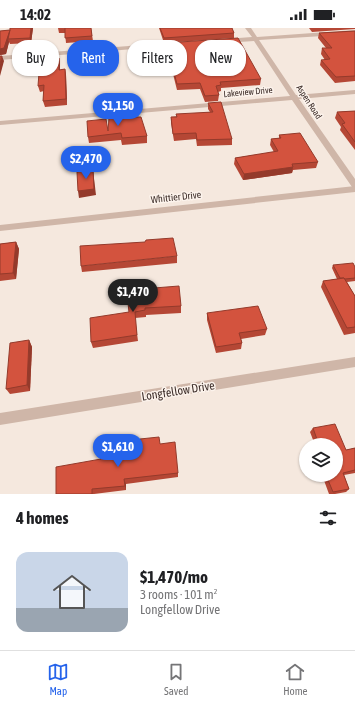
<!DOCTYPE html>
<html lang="en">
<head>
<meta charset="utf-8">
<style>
	:root { --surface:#fff; --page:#f2f2f2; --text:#202124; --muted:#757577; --line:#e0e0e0; --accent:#2563eb }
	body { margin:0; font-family:"Asap Condensed",sans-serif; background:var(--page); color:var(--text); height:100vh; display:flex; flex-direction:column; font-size:15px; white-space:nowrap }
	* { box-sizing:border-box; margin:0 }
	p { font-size:13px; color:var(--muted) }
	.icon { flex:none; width:22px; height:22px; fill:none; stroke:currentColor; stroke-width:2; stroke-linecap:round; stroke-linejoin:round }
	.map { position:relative; height:466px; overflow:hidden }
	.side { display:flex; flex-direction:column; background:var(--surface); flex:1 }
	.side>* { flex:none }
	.banner { position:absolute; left:12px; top:12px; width:331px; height:36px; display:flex; gap:8px }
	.buttons { position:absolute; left:299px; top:410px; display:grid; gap:8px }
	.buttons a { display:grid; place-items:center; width:44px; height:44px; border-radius:50%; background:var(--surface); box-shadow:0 1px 3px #0004; font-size:20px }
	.price { position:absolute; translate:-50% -34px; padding:0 9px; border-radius:14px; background:var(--accent); color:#fff; font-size:13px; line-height:26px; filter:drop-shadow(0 1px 2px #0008) }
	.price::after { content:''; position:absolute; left:50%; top:24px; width:12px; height:9px; margin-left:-6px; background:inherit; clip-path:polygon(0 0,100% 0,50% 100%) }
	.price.active { background:#222; color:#fff }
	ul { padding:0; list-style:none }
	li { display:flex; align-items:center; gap:12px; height:100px; padding:0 16px }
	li+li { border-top:1px solid var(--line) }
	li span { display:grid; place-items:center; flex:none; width:112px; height:80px; border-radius:12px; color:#555 }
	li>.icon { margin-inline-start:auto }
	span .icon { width:48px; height:48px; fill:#fffc; stroke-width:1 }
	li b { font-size:17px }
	h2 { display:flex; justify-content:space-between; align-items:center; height:48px; padding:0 16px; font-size:17px }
	.tag { padding:0 14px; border-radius:16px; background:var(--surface); box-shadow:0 1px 3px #0004; font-size:14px; line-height:36px }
	.tag.active { background:var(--accent); color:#fff }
	.status { display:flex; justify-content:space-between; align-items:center; height:28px; padding:0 20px; background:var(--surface); direction:ltr }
	.status svg { height:11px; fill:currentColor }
	.tab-bar { display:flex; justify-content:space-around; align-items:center; height:56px; border-top:1px solid var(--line); background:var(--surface); font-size:11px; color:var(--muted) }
	.tab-bar a { display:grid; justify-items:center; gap:2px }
	.tab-bar .active { color:var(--accent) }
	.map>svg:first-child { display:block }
</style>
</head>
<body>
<div class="status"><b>14:02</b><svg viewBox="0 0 49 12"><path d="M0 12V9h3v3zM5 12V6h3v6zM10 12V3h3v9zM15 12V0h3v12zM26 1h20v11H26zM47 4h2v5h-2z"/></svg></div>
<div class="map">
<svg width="355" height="466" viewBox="0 0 355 466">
	<rect width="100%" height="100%" fill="#f5e8de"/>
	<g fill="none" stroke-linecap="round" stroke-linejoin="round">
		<g fill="#cfb6a8" fill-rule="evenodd">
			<polygon points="245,0 251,0 257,9 355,2 355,6 259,12 296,67 355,62 355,66 299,71 355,151 355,160 352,159 292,72 0,97 0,93 290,68 254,13 225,15 222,13 225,11 252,9"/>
			<polygon points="180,14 183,16 182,17 0,32 0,28"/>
			<polygon points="355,329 355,339 0,397 0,385"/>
		</g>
		<polygon fill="#cfb6a8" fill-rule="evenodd" points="355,158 355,164 0,203 0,197"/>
	</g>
	<g fill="#b54735">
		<polygon points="33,0 31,15 10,16 9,14 6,26 0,27 0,3"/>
		<polygon points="58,0 91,0 93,13 66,15 65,5 59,5"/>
		<polygon points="159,0 232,0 234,5 234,10 164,15"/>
		<polygon points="309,0 355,0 355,1 312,4"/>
		<polygon points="355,3 355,53 335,55 320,37 321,32 325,32 321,26 322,20 326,20 318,10 319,5"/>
		<polygon points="166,15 261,51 260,57 221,60 221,63 218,64 219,67 218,73 205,74 200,61 177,62 173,46 173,40 166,21"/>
		<polygon points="59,30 60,36 60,42 65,41 66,47 67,77 45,79 43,73 44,63 40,64 38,58"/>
		<polygon points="208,75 232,111 232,117 197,118 196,111 174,113 171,95 171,89 210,84 208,81"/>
		<polygon points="355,83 355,122 340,102 341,99 335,90 337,84"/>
		<polygon points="135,89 147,108 147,115 122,117 121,112 89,115 88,109 108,103"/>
		<polygon points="279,107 318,134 316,140 293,142 292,145 243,152 234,136 235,130 274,124 270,117 271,111 279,110"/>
		<polygon points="16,214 19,221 16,251 0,253 0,216"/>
		<polygon points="177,228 177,235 82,244 81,238"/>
		<polygon points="333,237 355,239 355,253 347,254 355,268 355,305 344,307 321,259 323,253 337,251 332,240"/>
		<polygon points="127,266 181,278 181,285 146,287 146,289 135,290 138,313 93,320 91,314 129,284"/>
		<polygon points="207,285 267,301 265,307 241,311 242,315 241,321 216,325 207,292"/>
		<polygon points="29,312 32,319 30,363 10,366 6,361"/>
		<polygon points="313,400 346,422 355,420 355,445 344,447 349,461 346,464 335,466 329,466 322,447 336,447 336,417 315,417 310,404"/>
		<polygon points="160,416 178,445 178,449 126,456 126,462 94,466 56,466 101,431"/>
	</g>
	<g fill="#943a2b">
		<polygon points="31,0 33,0 31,15 30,10"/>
		<polygon points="10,2 8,11 9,14 6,26 0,27 0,21"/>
		<polygon points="2,28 4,33 0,48 0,36"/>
		<polygon points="59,30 60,36 60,48 59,42"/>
		<polygon points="65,41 66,47 67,77 66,71"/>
		<polygon points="293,139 292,145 243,152 244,146"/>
		<polygon points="93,142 96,167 79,170 78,163"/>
		<polygon points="16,214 19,221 16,251 13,245"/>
		<polygon points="29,312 32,319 30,363 27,357"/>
		<polygon points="124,451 126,456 126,462 125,458"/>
	</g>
	<g fill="#d3533e" stroke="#943a2b">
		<polygon points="10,0 31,0 30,10 8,11 10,2 4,20 0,21 0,3 10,2"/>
		<polygon points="65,0 91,0 92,8 65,10"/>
		<polygon points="160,0 232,0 234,5 164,10"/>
		<polygon points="355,3 355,48 336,49 321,32 330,31 322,20 332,20 319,5"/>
		<polygon points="238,10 261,51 220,54 221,57 216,58 219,67 205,68 200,55 177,56 173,41 175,40 166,15"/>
		<polygon points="0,28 2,28 0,36"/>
		<polygon points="59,30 59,42 65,41 66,71 43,73 44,57 38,58 40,32"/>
		<polygon points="221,74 232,111 197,112 196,105 173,106 171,89 177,89 176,86 213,84 208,75"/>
		<polygon points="355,83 355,114 342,96 345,95 337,84"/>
		<polygon points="135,88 135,89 141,89 147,108 122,110 121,105 88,109 87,93 106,91 108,103 109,90"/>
		<polygon points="300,105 318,134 292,136 293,139 244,146 235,130 278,123 271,111 281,110 279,107"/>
		<polygon points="93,142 94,161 78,163 77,144"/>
		<polygon points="173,210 177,228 81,238 80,218 145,214 146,212"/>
		<polygon points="16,214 13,245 0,246 0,216"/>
		<polygon points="353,235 355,239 355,250 345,251 344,250 340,250 333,237"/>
		<polygon points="344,250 355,268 355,299 347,300 323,253"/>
		<polygon points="179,258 181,278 145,280 145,282 135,284 137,307 91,314 90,290 129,284 127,266 154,262 154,260"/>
		<polygon points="258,278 267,301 239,305 242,315 216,319 207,285"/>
		<polygon points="29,312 27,357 6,361 10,315"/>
		<polygon points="335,396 346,422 355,420 355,442 343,445 349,461 333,464 326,447 336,447 336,417 319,417 313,400"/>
		<polygon points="159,409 160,416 175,414 178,445 124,451 125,458 92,461 92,466 56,466 56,439 101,431 101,424 141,420 140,411"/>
	</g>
	<g text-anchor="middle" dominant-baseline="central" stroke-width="3" stroke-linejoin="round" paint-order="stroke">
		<g font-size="9" fill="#3c2d29" stroke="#fcf3ec">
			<text transform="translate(248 64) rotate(-5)">Lakeview Drive</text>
			<text transform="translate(309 74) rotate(57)">Aspen Road</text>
		</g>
		<g font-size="10" fill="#3c2d29" stroke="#fcf3ec">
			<text transform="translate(176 169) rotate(-6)">Whittier Drive</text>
		</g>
		<g font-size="12" fill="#3c2d29" stroke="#fcf3ec">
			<text transform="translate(178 363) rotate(-9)">Longfellow Drive</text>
		</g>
	</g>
</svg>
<div class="buttons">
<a><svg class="icon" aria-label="layers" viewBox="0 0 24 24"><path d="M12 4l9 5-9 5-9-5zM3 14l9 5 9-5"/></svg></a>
</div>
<b class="price" style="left:118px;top:99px">$1,150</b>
<b class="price" style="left:86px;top:152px">$2,470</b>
<b class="price active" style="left:133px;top:285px">$1,470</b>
<b class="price" style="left:118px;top:440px">$1,610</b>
<div class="banner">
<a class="tag">Buy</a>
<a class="tag active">Rent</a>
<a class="tag">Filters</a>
<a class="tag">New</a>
</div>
</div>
<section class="side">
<h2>4 homes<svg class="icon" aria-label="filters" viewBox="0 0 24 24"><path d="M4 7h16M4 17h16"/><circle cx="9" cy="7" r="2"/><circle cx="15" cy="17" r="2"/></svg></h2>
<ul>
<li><span style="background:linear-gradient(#c9d6e8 70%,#9aa5b1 0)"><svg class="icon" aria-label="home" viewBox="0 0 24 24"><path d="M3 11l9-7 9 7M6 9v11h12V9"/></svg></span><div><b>$1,470/mo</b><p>3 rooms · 101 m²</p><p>Longfellow Drive</p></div></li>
</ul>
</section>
<nav class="tab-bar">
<a class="active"><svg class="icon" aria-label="map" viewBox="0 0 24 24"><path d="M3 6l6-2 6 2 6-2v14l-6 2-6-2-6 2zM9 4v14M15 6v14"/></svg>Map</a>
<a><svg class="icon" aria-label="saved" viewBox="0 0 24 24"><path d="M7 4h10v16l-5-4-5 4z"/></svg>Saved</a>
<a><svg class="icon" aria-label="home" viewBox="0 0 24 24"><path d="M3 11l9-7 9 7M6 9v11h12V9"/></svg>Home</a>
</nav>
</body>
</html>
